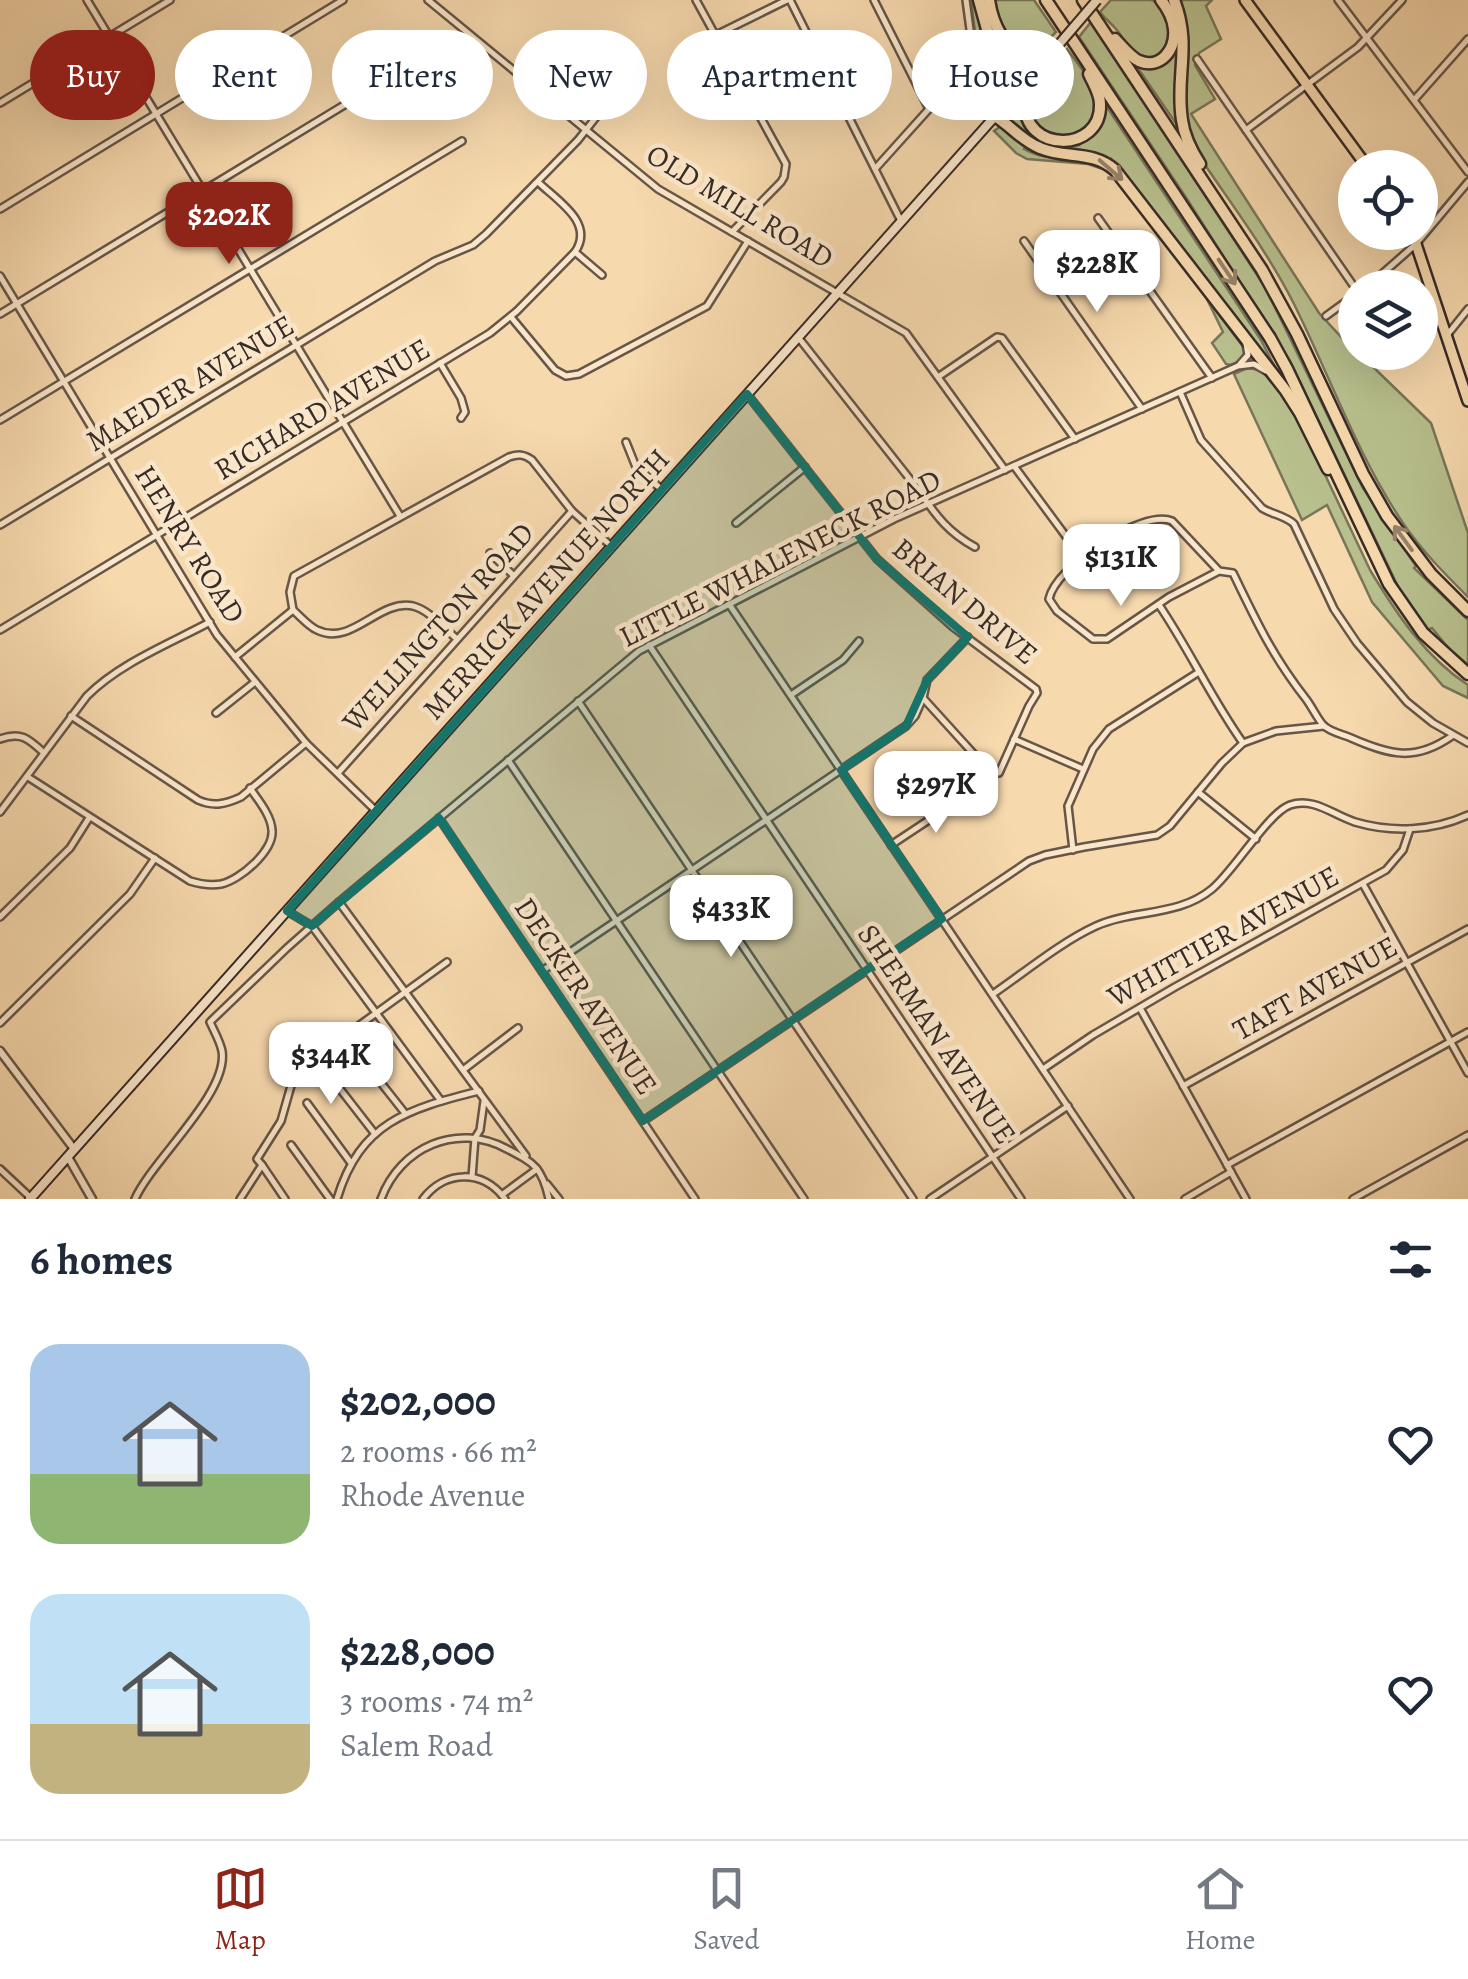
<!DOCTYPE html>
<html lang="en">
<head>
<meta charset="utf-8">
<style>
	:root { --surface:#fff; --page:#f2f2f3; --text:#1f2937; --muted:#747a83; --line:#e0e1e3; --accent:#8f2418 }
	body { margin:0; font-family:Alegreya,serif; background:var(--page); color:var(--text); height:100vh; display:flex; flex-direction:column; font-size:38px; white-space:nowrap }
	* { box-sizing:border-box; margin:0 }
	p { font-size:32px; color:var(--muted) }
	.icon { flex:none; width:55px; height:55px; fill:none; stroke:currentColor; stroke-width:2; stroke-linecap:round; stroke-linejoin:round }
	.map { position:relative; height:1199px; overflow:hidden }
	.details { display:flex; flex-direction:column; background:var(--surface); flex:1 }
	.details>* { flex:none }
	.hud { position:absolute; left:30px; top:30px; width:1410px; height:90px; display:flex; gap:20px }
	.tools { position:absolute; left:1338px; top:150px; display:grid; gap:20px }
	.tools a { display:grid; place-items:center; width:100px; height:100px; border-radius:50%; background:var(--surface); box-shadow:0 10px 40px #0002; font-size:50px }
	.price { position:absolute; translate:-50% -85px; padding:0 22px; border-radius:20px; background:#fff; color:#222; font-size:32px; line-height:65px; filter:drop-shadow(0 2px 5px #0008) }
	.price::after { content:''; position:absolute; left:50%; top:60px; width:30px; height:22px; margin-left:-15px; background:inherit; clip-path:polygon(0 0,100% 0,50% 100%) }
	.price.active { background:var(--accent); color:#fff }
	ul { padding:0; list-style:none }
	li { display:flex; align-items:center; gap:30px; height:250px; padding:0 30px }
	li span { display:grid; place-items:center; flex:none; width:280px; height:200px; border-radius:30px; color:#555 }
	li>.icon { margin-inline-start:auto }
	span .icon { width:120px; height:120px; fill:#fffc; stroke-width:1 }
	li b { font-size:42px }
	h2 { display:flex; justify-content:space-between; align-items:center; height:120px; padding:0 30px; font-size:42px }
	.tag { padding:0 35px; border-radius:45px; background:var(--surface); box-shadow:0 10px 40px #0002; font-size:35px; line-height:90px }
	.tag.active { background:var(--accent); color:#fff }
	.tabs { display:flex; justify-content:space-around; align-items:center; height:140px; border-top:2px solid var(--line); background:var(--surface); font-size:28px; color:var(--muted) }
	.tabs a { display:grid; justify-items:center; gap:5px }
	.tabs .active { color:var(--accent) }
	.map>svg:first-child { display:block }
</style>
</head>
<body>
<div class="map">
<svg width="1468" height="1199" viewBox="0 0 1468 1199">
	<rect width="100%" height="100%" fill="#f7d9ae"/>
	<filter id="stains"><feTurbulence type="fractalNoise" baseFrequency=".002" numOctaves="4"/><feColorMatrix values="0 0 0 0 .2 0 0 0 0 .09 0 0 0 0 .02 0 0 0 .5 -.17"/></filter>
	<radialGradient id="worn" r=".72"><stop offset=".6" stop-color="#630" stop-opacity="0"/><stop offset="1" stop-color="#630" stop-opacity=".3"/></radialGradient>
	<g fill="#b8c08e" stroke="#78765a" stroke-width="2.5">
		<path d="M971,0H976C978,14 980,27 987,39C1000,63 1011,66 1003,96L992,102L984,93L981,81Z"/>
		<path d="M994,0H1034L1056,32L1041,47L1030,51C1005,41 997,27 994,0Z"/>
		<path d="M1111,0C1123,0 1140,0 1151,0C1180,7 1176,70 1142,58C1129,54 1125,39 1116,29C1111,23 1105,19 1100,12Z"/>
		<path d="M1177,0H1212L1206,6L1221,39L1199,53L1195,65L1215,99L1191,114L1319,313L1355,352L1369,363L1431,423L1468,533V597C1445,574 1421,550 1403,523C1357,455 1330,376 1294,304C1267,250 1228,200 1195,150L1188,135L1185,100L1188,40Z"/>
		<polygon points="1091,22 1265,287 1363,488 1416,566 1414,568 1468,620 1468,665 1450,650 1432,628 1427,630 1404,599 1290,361 1187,199 1079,37"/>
		<path d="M1067,49C1077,63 1092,79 1095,96C1105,151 1018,147 1030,100C1036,80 1054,64 1067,49Z"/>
		<path d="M1175,53L1177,56L1181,57L1178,121L1175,122L1137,67L1139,64C1156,66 1163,66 1175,53Z"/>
		<path d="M1023,98L1021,115L1030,131L1043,142L1061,146L1079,145V141L1107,107L1261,340L1276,369L1275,371L1111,159L1109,161C1084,148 1068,155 1046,148C1030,142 1019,130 1007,119L1006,116Z"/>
		<path d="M1001,126L1026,145L1024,149C1055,167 1086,147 1116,177L1244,348V360L1230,365L1226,364L1212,343L1223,332L1204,293L1115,177L1103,169L1088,164L1027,159L1016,153L994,131Z"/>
		<path d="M1247,368C1269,368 1282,392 1294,409L1370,570C1396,613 1425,657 1468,685V698L1443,686L1372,602L1327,505L1302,520L1234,374Z"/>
	</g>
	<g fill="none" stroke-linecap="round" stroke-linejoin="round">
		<defs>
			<g id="minor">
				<polyline points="87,0 400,516"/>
				<polyline points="428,0 658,189 906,333 1005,470"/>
				<polyline points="696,0 786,164 784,177 781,182 732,232"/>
				<polyline points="790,0 901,221"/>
				<polyline points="874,0 929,109"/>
				<polyline points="966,0 978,89 982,100 995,116"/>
				<polyline points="1338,0 1468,172"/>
				<polyline points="716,35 787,0"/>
				<polyline points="1197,59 1355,288"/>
				<polyline points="1414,100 1468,39"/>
				<polyline points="0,103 170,0"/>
				<polyline points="1246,130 1358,47 1402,0"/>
				<polyline points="875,169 973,60"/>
				<polyline points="0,209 343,0"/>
				<polyline points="1098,218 1212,378"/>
				<polyline points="1024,241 1142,409"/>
				<polyline points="575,252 602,275"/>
				<polyline points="0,276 217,635 306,743 375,810"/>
				<polyline points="1366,288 1416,244 1468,182"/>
				<polyline points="0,314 392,76"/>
				<polyline points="1326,316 1355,295"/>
				<polyline points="511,317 555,370 566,376 579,374 707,306 748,241"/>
				<polyline points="1448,334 1468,309"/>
				<path d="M798,337L920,492C936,516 949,533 975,547"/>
				<polyline points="440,363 461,398 465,412 461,418"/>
				<polyline points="1240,364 1248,355 1246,344"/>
				<polyline points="938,377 997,337 1002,338 1075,439"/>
				<path d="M1180,392L1201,440L1262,508C1271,514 1286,516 1294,524L1334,609L1357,643L1407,702L1433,723L1468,743"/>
				<polyline points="747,394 877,559 953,627 1036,689 1037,693 1029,706 999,773 991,773 923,698"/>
				<polyline points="0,420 462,141"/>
				<polyline points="626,442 636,467 661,489"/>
				<polyline points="1014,466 1082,558"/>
				<polyline points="736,523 805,467"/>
				<polyline points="0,525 435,261 473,245 486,234 578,140 608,102 623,91 633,76"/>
				<polyline points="490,553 513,575"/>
				<path d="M1219,571L1169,597L1107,639H1093L1057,611L1049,599C1055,567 1141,509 1172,521L1219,571L1233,573C1256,621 1273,657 1306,699C1312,707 1317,718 1323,725C1330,732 1342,734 1351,738C1390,755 1415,762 1452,736"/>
				<polyline points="729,604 1130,1199"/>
				<path d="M1159,605C1189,649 1211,698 1243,743"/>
				<path d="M293,610L290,592L294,576L509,457C518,454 524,454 532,460L572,511L610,545"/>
				<path d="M293,610C301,617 308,626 317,630C352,647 378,599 413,606C429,610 444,628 457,639"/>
				<path d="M0,630L490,333L517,311L575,252C595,223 558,201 538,182"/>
				<polyline points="649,645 1021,1199"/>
				<polyline points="235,657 293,610"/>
				<polyline points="791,695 843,660 859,641"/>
				<polyline points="578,701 913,1199"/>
				<polyline points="216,713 255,682"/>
				<path d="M71,716L198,800C214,807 226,804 241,797L306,743"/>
				<path d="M0,739C21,731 29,739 44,753"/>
				<polyline points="1014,739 1083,769"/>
				<polyline points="508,760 804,1199"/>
				<polyline points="338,773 572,511"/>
				<path d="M28,777L190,881C200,884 210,886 221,884C240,880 274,851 272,830C271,815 258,800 250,788"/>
				<polyline points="1198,792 1256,839"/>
				<path d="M0,812L87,696C120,663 169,644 210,622"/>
				<polyline points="439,818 695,1199"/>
				<polyline points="891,845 962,798"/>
				<polyline points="1073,850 1068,806 1093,749 1109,729 1199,672"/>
				<polyline points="1363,884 1468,1073"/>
				<polyline points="339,902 526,1156"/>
				<polyline points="287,911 312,926 441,1101"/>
				<polyline points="0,917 70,848 89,818"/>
				<polyline points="542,971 906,726 915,716 923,698 927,680 968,637"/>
				<path d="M993,994C1025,972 1061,942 1096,926C1134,909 1178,917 1212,889C1234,871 1268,813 1290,805C1314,797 1333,815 1355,822C1392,833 1433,831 1468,815"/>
				<polyline points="1140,1008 1246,1199"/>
				<polyline points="0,1023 130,894 155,858"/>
				<polyline points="344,1036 404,1112"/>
				<polyline points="316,1058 375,1134"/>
				<polyline points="1043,1069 1093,1035 1175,987 1386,870 1403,850 1410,829"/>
				<polyline points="463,1070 518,1028"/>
				<polyline points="296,1071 447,962"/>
				<polyline points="1183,1086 1468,929"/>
				<polyline points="307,1103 351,1163"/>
				<polyline points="643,1121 1029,861 1045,855 1084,847 1157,835 1170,826 1222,763 1243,743 1276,731 1324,726"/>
				<polyline points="291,1145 330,1199"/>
				<polyline points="262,1165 285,1199"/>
				<polyline points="1227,1165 1468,1032"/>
				<polyline points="0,1169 31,1198"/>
				<polyline points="472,1177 475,1138 480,1130 484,1101"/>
				<polyline points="547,1184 559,1199"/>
				<polyline points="503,1194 537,1169"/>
				<path d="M135,1199C152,1160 229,1093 222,1051C220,1041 214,1031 210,1022L287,948L339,902L639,651L894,519L1238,366L1254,364L1266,371"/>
				<polyline points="240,1199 262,1165 257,1159 281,1121 304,1040"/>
				<path d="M337,1199C360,1122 408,1109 479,1091"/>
				<path d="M381,1199C400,1147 457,1122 507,1149C534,1163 542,1167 549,1199"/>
				<path d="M423,1199C445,1170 483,1169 505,1199"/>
				<polyline points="930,1199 1068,1106"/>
				<polyline points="1185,1199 1231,1172"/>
				<polyline points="1353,1199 1468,1135"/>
			</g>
			<g id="tertiary">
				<polyline points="0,1051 74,1149"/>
				<polyline points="68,1157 92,1199"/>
			</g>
			<polyline id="secondary" points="30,1199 1055,49"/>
			<g id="primary">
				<polyline points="1245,0 1368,168"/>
				<polyline points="1412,232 1468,401"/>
			</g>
			<g id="motorway">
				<polyline points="979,0 988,33 1011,72 1011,98"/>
				<path d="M989,0C992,21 1005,55 1030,54C1038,54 1047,51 1055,49"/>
				<polyline points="1046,0 1270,338 1287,369 1389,584 1423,633 1468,674"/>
				<polyline points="1083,0 1262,270 1297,334 1363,474 1387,516 1431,574 1468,611"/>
				<path d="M1174,0C1192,46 1175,76 1182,120C1184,136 1191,150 1200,164"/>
				<path d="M1115,39C1122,46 1130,57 1139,61C1161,70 1176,49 1174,29C1173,18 1168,9 1161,0"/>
				<path d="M1034,72C1031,81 1026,92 1025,102C1023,154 1102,153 1100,104C1100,93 1093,83 1089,74"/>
				<path d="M995,116C1011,126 1022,141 1040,148C1066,159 1092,150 1115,170L1286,391L1300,413L1328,469"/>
			</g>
		</defs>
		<use href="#minor" stroke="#675648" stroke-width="10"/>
		<use href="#tertiary" stroke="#675648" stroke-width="11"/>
		<use href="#secondary" stroke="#372b26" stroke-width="12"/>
		<use href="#primary" stroke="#372b26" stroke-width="14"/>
		<use href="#motorway" stroke="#372b26" stroke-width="15"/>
		<use href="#minor" stroke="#fae6ca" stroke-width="5"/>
		<use href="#tertiary" stroke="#fae6ca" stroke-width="6"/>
		<use href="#secondary" stroke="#fae6ca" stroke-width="8"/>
		<use href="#primary" stroke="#f7d9ae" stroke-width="9"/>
		<use href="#motorway" stroke="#f7d9ae" stroke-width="10"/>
		<defs>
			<polyline id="secondary-bridge" points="1055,49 1097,0"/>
		</defs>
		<use href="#secondary-bridge" stroke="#372b26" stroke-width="12" stroke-linecap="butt"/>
		<use href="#secondary-bridge" stroke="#fae6ca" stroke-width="8"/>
	</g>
	<defs><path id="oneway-shaft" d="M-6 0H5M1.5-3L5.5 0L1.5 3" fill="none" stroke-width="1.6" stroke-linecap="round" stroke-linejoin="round" transform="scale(2.5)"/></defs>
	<g stroke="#97826a">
		<use href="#oneway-shaft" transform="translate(1111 170) rotate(41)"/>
		<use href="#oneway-shaft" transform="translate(1227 272) rotate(56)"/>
		<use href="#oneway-shaft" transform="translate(1403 538) rotate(-126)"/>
	</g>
	<path fill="#0f766e" fill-opacity="0.2" stroke="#0f766e" stroke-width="8" stroke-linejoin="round" d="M747,394L877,559L968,637L927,680L906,726L841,770L942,919L643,1121L439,818L312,926L287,911Z"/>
	<g text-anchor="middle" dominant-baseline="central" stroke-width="9" stroke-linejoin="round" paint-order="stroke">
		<g font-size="30" fill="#372b26" stroke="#fae6ca">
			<text transform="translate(740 206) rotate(31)">OLD MILL ROAD</text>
			<text transform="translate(190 383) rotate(-31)">MAEDER AVENUE</text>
			<text transform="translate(322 409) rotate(-31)">RICHARD AVENUE</text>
			<text transform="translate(190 544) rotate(58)">HENRY ROAD</text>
			<text transform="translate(780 558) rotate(-27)">LITTLE WHALENECK ROAD</text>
			<text transform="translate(546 584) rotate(-48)">MERRICK AVENUE NORTH</text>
			<text transform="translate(965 601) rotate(40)">BRIAN DRIVE</text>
			<text transform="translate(438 627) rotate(-48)">WELLINGTON ROAD</text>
			<text transform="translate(1223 936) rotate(-29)">WHITTIER AVENUE</text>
			<text transform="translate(1315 988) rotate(-29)">TAFT AVENUE</text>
			<text transform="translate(586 996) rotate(56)">DECKER AVENUE</text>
			<text transform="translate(937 1034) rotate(56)">SHERMAN AVENUE</text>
		</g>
	</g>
	<rect width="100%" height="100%" filter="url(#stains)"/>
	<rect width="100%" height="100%" fill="url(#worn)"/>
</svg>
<div class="tools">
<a><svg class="icon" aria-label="locate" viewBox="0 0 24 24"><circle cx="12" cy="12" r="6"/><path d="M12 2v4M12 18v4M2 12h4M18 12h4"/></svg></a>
<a><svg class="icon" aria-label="layers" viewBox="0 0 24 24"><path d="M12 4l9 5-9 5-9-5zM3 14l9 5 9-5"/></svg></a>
</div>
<b class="price active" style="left:229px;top:267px">$202K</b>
<b class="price" style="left:1097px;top:315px">$228K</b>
<b class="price" style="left:1121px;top:609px">$131K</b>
<b class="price" style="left:936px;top:836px">$297K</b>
<b class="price" style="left:731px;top:960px">$433K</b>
<b class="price" style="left:331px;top:1107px">$344K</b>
<div class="hud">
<a class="tag active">Buy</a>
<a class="tag">Rent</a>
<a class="tag">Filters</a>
<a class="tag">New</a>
<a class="tag">Apartment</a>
<a class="tag">House</a>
</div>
</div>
<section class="details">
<h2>6 homes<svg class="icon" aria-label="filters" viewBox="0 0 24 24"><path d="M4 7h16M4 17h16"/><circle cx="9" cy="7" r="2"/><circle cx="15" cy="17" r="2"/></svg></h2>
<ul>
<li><span style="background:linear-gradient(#a9c7e8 65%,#8fb573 0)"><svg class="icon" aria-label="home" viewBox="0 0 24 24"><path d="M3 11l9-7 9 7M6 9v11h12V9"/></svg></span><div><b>$202,000</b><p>2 rooms · 66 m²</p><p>Rhode Avenue</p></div><svg class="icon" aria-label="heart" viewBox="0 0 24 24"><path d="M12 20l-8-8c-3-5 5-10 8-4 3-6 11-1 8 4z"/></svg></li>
<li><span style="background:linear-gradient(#bfe0f5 65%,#c2b280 0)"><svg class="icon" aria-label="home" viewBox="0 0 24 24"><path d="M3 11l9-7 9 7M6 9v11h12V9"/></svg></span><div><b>$228,000</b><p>3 rooms · 74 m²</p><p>Salem Road</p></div><svg class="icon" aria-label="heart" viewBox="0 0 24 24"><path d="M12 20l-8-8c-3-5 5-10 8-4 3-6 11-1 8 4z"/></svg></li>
</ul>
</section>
<nav class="tabs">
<a class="active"><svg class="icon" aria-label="map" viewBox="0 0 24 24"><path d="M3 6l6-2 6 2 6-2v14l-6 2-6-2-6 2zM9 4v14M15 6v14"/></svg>Map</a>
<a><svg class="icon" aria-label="saved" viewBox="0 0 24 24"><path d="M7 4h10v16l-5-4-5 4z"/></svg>Saved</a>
<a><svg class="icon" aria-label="home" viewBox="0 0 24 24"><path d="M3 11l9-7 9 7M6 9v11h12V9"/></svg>Home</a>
</nav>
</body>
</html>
